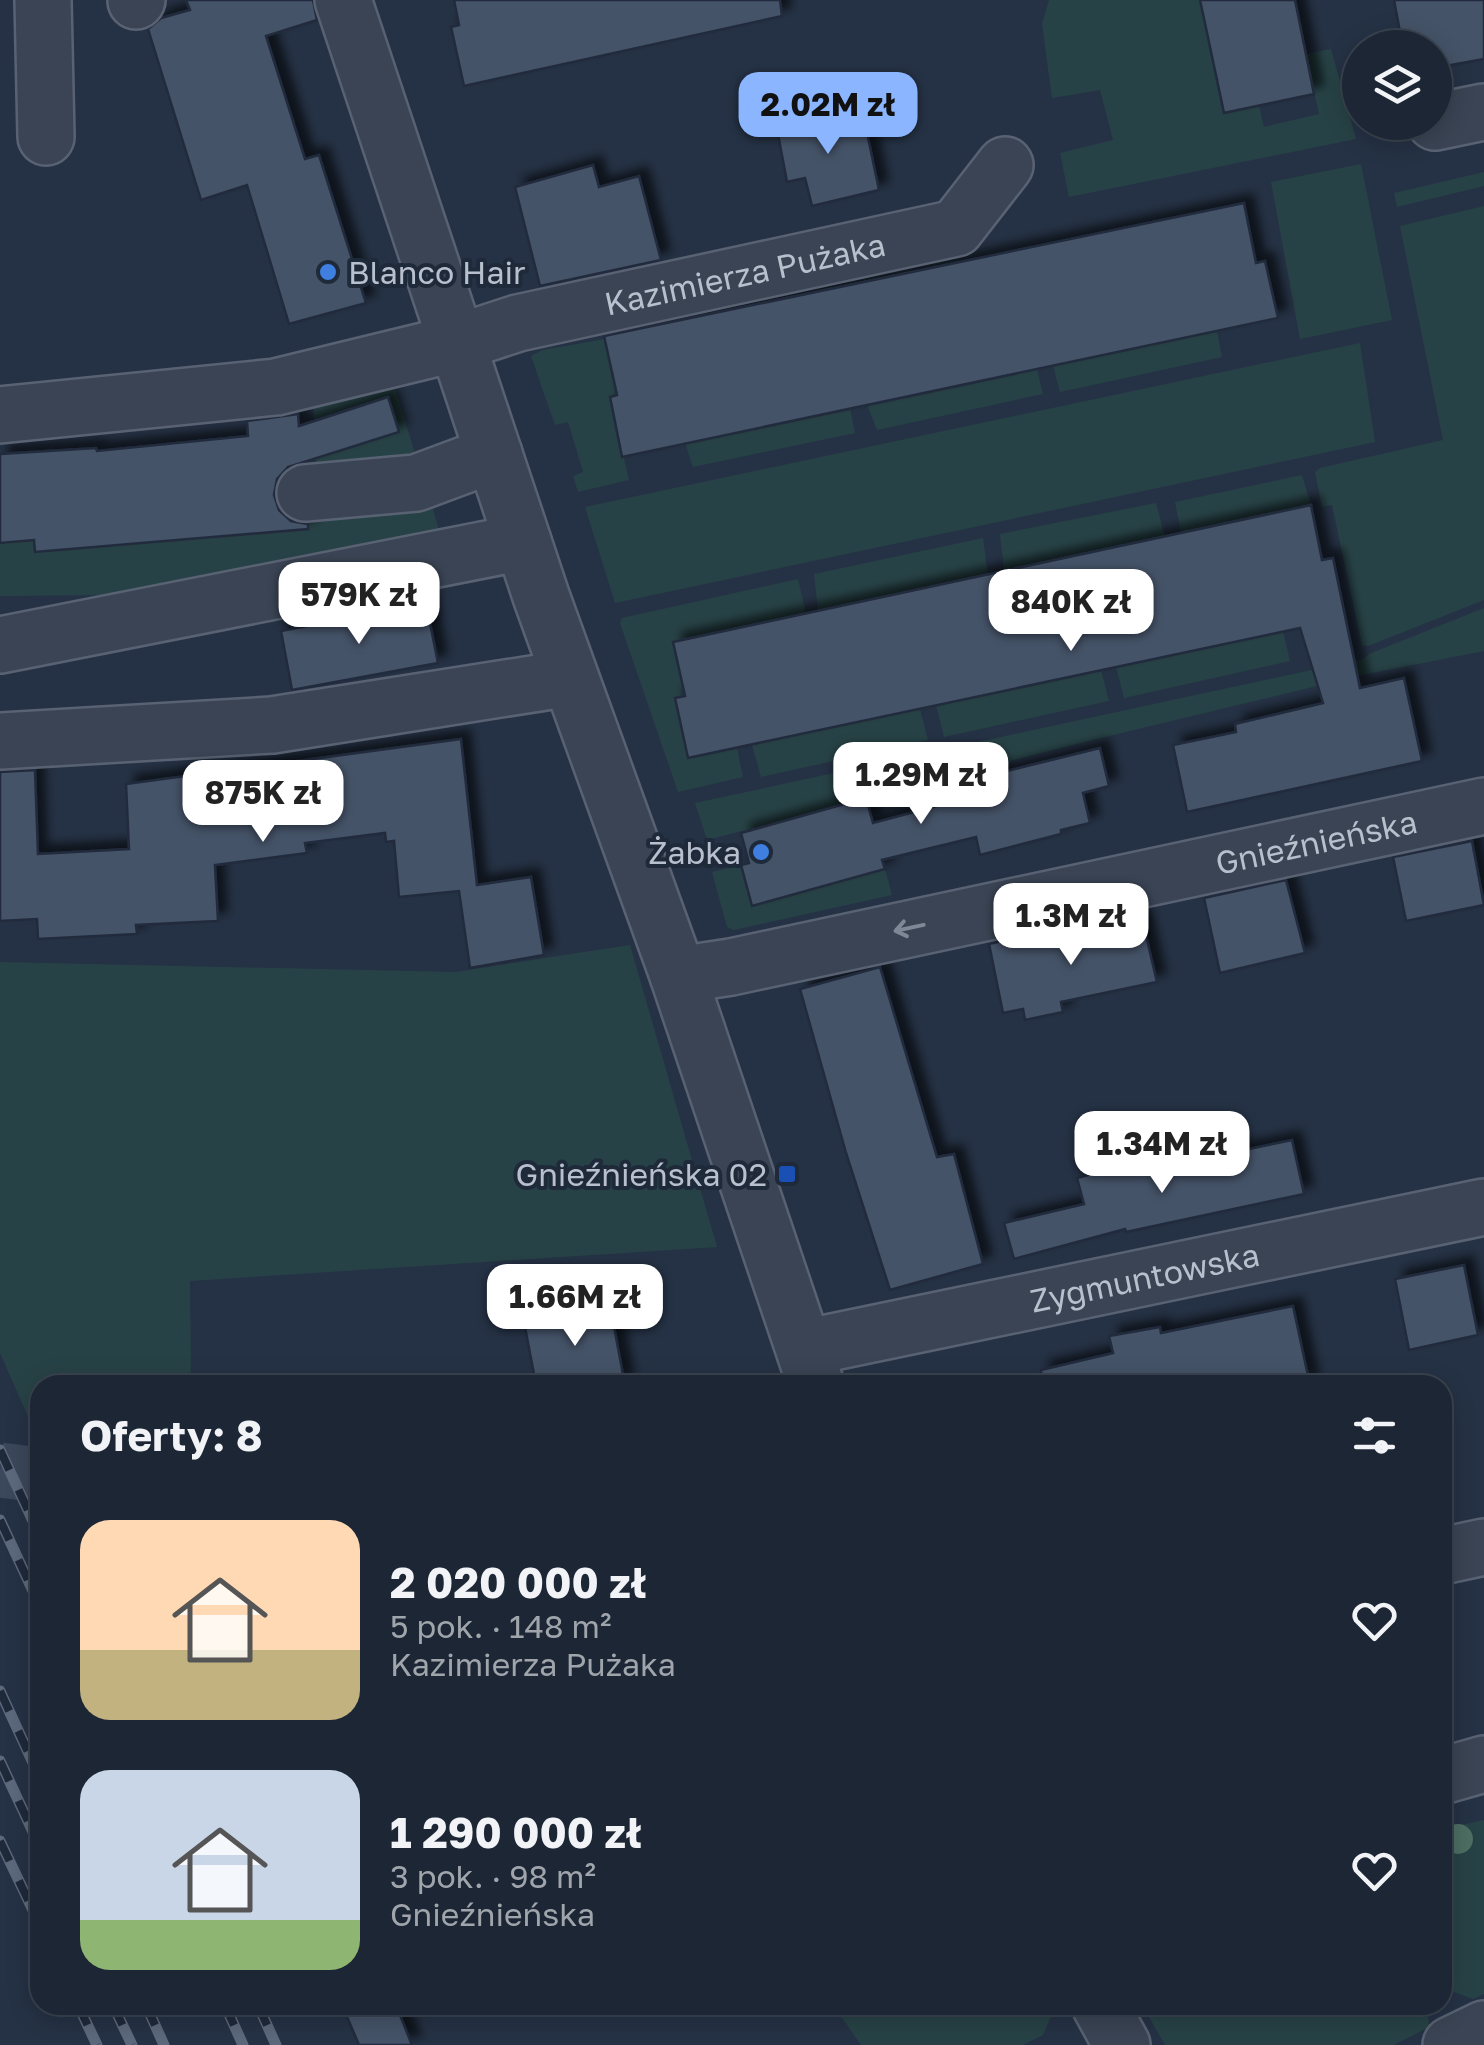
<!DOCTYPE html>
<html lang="pl">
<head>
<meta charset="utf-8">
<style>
	:root { --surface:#1c2634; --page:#252e3c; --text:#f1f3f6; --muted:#a0a5ac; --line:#3a434f; --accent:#8bb6ff }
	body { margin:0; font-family:"Golos Text",sans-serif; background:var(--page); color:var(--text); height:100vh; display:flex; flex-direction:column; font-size:38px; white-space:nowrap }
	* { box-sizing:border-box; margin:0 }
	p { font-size:32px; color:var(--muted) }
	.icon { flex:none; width:55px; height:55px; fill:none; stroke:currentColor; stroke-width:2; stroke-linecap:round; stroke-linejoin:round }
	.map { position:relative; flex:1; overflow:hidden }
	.details { position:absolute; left:30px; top:1375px; width:1422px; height:640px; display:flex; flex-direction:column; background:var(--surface); border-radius:30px; box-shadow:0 5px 25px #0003,0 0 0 2px var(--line) }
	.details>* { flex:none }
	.fabs { position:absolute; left:1342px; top:30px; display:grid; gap:20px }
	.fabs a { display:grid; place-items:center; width:110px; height:110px; border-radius:50%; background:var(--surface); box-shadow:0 5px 25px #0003,0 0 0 2px var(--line); font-size:50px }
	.price { position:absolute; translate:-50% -85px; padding:0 22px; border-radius:20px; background:#fff; color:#222; font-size:32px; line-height:65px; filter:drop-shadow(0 2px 5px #0008) }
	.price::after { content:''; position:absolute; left:50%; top:60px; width:30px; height:22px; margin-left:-15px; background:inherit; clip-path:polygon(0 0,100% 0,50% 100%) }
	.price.on { background:var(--accent); color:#111 }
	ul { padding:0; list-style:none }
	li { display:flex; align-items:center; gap:30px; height:250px; padding:0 50px }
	li span { display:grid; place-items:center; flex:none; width:280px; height:200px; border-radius:30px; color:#555 }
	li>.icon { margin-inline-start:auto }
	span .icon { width:120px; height:120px; fill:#fffc; stroke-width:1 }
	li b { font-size:42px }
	h2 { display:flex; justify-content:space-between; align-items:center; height:120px; padding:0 50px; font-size:42px }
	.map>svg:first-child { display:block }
</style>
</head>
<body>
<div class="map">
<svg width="1484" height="2045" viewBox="0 0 1484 2045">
	<defs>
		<filter id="shadow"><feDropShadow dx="9" dy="-9" stdDeviation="5" flood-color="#0009"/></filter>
	</defs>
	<rect width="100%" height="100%" fill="#253245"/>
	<g fill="#274246">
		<polygon points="1049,0 1200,0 1224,113 1259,106 1264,127 1319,114 1305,54 1331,49 1356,139 1069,197 1060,153 1113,140 1100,90 1052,98 1042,24"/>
		<polygon points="1361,164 1392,320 1300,339 1271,182"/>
		<polygon points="1484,172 1484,186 1397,207 1394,193"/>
		<polygon points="1484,206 1484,600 1368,646 1362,645 1332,505 1322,507 1315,472 1320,468 1443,440 1400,226"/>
		<polygon points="1217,331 1222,357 1060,392 1053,366"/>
		<polygon points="605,339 617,395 610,398 629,480 578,492 573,476 583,472 568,422 555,425 531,356 542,350"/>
		<polygon points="1360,343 1375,442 615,603 585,507"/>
		<polygon points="1037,369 1043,394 877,430 867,405"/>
		<polygon points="391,375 420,470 317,478 313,405"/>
		<polygon points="850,408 855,433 693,467 685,443"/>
		<polygon points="1302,475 1311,505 1181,533 1175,502"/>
		<polygon points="428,492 441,537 115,595 0,596 0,543 34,540 35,551 308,528 307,507"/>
		<polygon points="1156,503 1165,537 1004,571 1000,534"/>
		<polygon points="983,538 988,575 818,610 814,574"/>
		<polygon points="798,579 805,609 803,614 673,642 685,696 676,699 688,758 737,748 743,777 678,792 620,623 622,618"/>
		<polygon points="1484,608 1484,651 1367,674 1072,745 707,840 695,803 1363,659 1369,654"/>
		<polygon points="1283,631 1290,661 1124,698 1116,667"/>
		<polygon points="1101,670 1109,701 944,737 936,705"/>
		<polygon points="920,709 928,740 761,777 752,745"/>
		<polygon points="741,865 752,906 885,869 892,895 734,930 727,927 712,872"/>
		<polygon points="630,945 717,1247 190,1281 191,1385 40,1385 40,1429 33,1428 0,1353 0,962 455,972"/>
		<polygon points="1484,1820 1484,1994 1473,1999 1443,1988 1443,1829"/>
		<polygon points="833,2005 1049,2005 1053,2012 1043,2035 1023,2045 861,2045"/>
		<polygon points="1142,2005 1421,2005 1428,2015 1429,2027 1394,2045 1165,2045"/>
	</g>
	<g fill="#445267" stroke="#212b3c" stroke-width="2.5" filter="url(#shadow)">
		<polygon points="186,0 313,0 317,20 266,36 305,159 319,155 366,303 289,324 247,185 201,200 148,29 161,18 190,10"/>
		<polygon points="454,0 780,0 782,16 464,86 451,27 459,25"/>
		<polygon points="1200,0 1295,0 1314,94 1224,113"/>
		<polygon points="1394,0 1484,0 1484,59 1435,68 1435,48 1403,48"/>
		<polygon points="838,108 843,128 865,123 879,190 812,206 805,178 787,182 776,124"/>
		<polygon points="593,165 599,187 639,176 661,260 540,286 515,187"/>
		<polygon points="1244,203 1256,263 1265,261 1278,318 622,457 610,397 617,395 604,336"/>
		<polygon points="388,397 399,432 288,467 277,479 274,495 279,510 291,521 308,524 308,529 35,552 34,540 0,543 0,454 96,448 97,451 248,436 247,421 298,414 299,426"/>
		<polygon points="1311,505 1322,560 1333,558 1360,688 1404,678 1422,761 1187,812 1173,745 1236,732 1235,724 1323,703 1300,628 688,758 675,698 685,696 673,642"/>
		<polygon points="426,603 438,663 292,690 281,631"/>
		<polygon points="461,739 477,885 531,877 544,955 470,968 459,891 399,897 394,841 386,842 385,833 305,843 307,853 215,865 218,921 136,925 137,934 38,939 37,919 0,921 0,772 35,770 38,854 129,849 126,784"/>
		<polygon points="1100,748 1109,786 1083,793 1090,823 1061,830 1061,834 980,855 976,837 882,860 885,869 752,906 741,865 749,863 741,833 866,798 873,823 966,798 962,782"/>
		<polygon points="1472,841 1484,905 1406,921 1393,857"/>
		<polygon points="1286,880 1305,953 1220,973 1204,898"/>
		<polygon points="1142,919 1157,982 1061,1002 1063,1012 1025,1020 1023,1009 1003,1013 989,944 1024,936 1027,945"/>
		<polygon points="880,967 937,1157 954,1154 983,1264 890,1290 846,1153 800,989"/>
		<polygon points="1292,1140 1304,1194 1126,1232 1125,1229 1014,1259 1004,1223 1084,1204 1077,1178 1145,1159 1148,1170"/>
		<polygon points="1464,1265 1478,1335 1409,1350 1395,1279"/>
		<polygon points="610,1305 625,1385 536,1385 524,1322"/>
		<polygon points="1293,1306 1310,1385 1042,1385 1041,1370 1113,1353 1109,1336 1160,1327 1161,1333"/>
		<polygon points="342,2005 396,2005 412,2045 359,2045"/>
	</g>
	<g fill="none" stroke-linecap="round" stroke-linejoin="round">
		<polyline stroke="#3b475a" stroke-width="55" stroke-dasharray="55 28" stroke-linecap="butt" points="0,1470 40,1475"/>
		<defs>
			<g id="minor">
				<polyline points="43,0 46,137"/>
				<polyline points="343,0 541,596 678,975 816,1385"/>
				<polyline points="136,1 137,0"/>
				<polyline points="1435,122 1484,112"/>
				<path id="s1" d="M0,415L276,387L457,343L518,323L956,228L1005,165"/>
				<polyline points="305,493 416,483 494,454"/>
				<polyline points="0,645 523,542"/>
				<polyline points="0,741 272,725 570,678"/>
				<path id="s2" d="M678,975L731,967L1484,806"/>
				<path id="s3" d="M804,1348L1484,1207"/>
				<polyline points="1442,1556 1484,1547"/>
				<polyline points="1442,1776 1484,1764"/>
				<polyline points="1100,2005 1122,2045"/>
				<polyline points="1451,2045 1484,2029"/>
			</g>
		</defs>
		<use href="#minor" stroke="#596272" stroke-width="60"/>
		<use href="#minor" stroke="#3a4454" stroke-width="55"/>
		<defs>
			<g id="rail">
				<polyline points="0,1450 40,1536"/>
				<polyline points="0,1520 40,1606"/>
				<polyline points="0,1691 40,1778"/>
				<polyline points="0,1761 40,1847"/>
				<polyline points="0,1841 40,1925"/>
				<polyline points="78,2005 97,2045"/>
				<polyline points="113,2005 132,2045"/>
				<polyline points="146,2005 164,2045"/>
				<polyline points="225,2005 243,2045"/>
				<polyline points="258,2005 276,2045"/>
			</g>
		</defs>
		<use href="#rail" stroke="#5c687b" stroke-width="11"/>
		<use href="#rail" stroke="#1e293a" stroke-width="8" stroke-dasharray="22" stroke-linecap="butt"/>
	</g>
	<circle fill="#4d6e62" cx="1458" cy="1839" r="15"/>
	<defs><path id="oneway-shaft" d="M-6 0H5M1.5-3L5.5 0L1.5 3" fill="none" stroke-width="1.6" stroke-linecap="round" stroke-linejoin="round" transform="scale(2.5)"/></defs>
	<use stroke="#7f8897" href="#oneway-shaft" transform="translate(909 928) rotate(168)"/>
	<g fill="#3f7fe0" stroke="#1e293a" stroke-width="4">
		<circle cx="328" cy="272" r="10"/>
		<circle cx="761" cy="852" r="10"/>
	</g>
	<rect fill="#1a4fb4" stroke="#1e293a" stroke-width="4" x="777" y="1164" width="20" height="20" rx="5"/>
	<g text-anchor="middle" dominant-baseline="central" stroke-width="8" stroke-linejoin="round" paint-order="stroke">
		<g font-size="32" fill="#b8c0ce" stroke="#1e293a" text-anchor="end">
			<text x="348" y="272" text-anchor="start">Blanco Hair</text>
			<text x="741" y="852">Żabka</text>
			<text x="767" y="1174">Gnieźnieńska 02</text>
		</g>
		<g font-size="32" fill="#b8c0ce" stroke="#1e293a">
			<text stroke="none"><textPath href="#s1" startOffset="760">Kazimierza Pużaka</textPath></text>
			<text stroke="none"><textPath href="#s2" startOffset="652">Gnieźnieńska</textPath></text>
			<text stroke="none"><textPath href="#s3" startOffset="348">Zygmuntowska</textPath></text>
		</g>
	</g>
</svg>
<div class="fabs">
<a><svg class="icon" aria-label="layers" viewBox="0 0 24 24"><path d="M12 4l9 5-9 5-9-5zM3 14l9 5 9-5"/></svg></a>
</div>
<b class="price on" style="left:828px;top:157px">2.02M zł</b>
<b class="price" style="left:359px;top:647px">579K zł</b>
<b class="price" style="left:1071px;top:654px">840K zł</b>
<b class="price" style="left:921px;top:827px">1.29M zł</b>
<b class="price" style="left:263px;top:845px">875K zł</b>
<b class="price" style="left:1071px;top:968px">1.3M zł</b>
<b class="price" style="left:1162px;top:1196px">1.34M zł</b>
<b class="price" style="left:575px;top:1349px">1.66M zł</b>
<section class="details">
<h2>Oferty: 8<svg class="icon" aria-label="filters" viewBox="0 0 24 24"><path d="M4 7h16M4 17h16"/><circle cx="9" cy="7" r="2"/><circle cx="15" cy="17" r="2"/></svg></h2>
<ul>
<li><span style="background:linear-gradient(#ffd9b3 65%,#c2b280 0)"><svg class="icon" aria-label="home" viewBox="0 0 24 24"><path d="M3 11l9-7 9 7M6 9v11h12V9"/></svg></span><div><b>2 020 000 zł</b><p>5 pok. · 148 m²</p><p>Kazimierza Pużaka</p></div><svg class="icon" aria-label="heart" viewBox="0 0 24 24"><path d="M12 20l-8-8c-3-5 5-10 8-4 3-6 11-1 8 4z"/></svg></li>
<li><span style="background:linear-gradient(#c9d6e8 75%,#8fb573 0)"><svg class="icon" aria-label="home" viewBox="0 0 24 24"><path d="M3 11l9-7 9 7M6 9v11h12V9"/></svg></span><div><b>1 290 000 zł</b><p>3 pok. · 98 m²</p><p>Gnieźnieńska</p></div><svg class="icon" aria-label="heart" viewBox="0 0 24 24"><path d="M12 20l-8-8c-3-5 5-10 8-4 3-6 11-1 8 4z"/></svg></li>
</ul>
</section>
</div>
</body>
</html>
